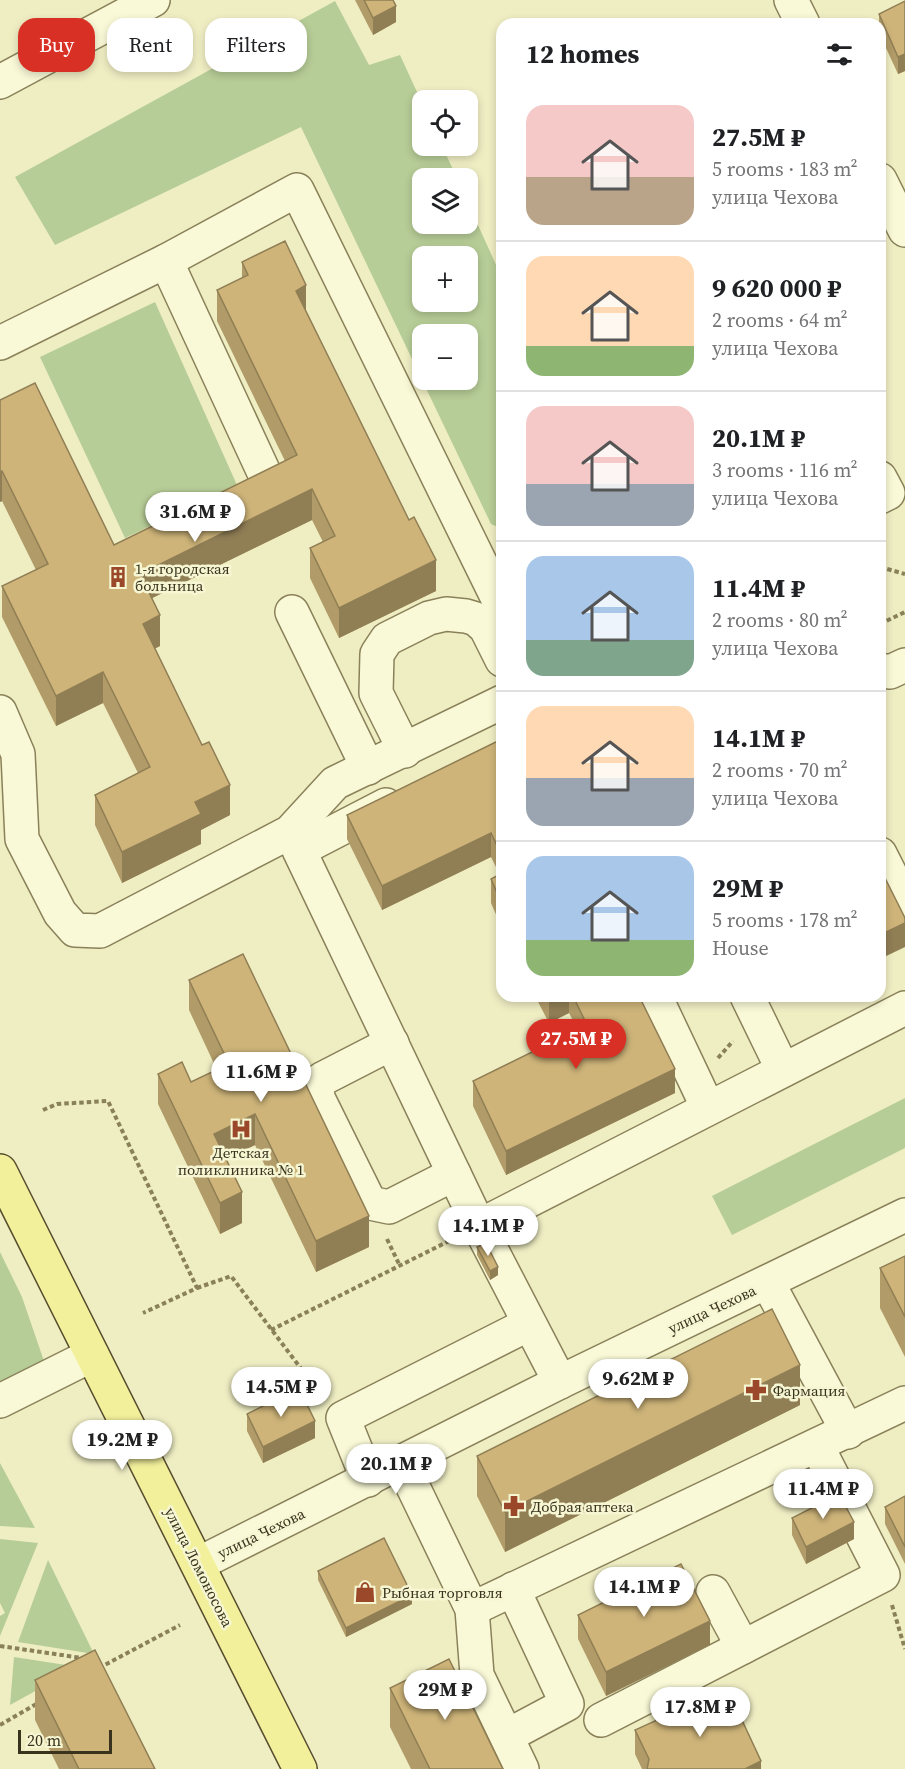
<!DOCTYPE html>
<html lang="en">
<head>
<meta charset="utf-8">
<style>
	:root { --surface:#fff; --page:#f2f2f2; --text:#202124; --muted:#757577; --line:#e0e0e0; --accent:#d93025 }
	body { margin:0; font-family:"Source Serif 4",serif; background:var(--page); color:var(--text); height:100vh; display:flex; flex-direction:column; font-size:22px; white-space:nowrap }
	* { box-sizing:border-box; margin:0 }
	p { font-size:20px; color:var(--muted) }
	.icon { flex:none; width:33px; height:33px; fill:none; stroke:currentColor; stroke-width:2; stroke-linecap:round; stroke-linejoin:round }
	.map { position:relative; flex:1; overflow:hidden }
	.details { position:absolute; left:496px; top:18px; width:390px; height:984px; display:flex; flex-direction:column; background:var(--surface); border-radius:18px; box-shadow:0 3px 9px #0003 }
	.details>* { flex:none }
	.banner { position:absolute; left:18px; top:18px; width:388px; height:54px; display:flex; gap:12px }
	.fabs { position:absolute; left:412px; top:90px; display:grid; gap:12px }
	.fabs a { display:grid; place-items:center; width:66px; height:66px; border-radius:12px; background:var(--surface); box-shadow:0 3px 9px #0003; font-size:30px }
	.scale { position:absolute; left:18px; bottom:15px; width:94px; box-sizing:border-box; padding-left:6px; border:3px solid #39331e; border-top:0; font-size:16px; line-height:21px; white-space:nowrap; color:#39331e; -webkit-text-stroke:4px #f6f6d3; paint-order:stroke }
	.price { position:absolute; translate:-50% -51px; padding:0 14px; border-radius:21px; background:#fff; color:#222; font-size:20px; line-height:39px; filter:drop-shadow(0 2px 3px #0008) }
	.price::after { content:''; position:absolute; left:50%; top:36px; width:18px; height:14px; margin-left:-9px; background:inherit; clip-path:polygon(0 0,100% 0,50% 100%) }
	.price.current { background:var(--accent); color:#fff }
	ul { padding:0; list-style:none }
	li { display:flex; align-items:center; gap:18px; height:150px; padding:0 30px }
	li+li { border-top:2px solid var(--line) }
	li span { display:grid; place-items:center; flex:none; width:168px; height:120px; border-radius:18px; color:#555 }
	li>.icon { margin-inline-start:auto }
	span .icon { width:72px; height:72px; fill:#fffc; stroke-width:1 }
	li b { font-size:26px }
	h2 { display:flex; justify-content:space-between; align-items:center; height:72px; padding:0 30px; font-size:26px }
	.pill { padding:0 21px; border-radius:18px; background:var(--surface); box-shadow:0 3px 9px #0003; font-size:21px; line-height:54px }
	.pill.current { background:var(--accent); color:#fff }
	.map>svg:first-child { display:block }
</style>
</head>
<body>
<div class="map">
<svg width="905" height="1769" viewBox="0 0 905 1769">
	<rect width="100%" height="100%" fill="#efeec3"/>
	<g fill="#b7cd97" fill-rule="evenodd">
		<path d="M335,1L369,65L400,55L423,105V146H442L457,178H423V224H468V203L502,278V529L491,524L301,127L55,245L15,177ZM423,256H468V302H423ZM468,334V380H423V334Z"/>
		<polygon points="155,302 237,485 125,538 40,357"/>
		<polygon points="905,1098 905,1148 732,1235 712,1196"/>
		<polygon points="0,1252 22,1297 45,1364 0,1386"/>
		<polygon points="0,1463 35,1528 0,1526"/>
		<polygon points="0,1539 38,1543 0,1636 0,1616 5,1613 0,1603"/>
		<polygon points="48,1560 94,1654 18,1642"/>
		<polygon points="14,1657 79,1667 10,1705"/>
	</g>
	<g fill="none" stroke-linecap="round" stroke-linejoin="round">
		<defs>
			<g id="minor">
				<polyline points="791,0 803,24"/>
				<polyline points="0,82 153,0"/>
				<polyline points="880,180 905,230"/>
				<polyline points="166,261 267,479"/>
				<polyline points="0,343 166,261 297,190 502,607"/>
				<polyline points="880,478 888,493 880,497"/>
				<polyline points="292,612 368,768"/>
				<polyline points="880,670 890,672 905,665"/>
				<polyline points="0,712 18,754 22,839 60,913 75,930 100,931 290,832 335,783 502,702"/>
				<polyline points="405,751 376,693 377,654 387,639 429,618 446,614 466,616 476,619 486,628 502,660"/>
				<polyline points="386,805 299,850 479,1226"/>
				<polyline points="880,854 905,903"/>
				<polyline points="655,996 708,1108"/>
				<polyline points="747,996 783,1070"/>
				<polyline points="392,1043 322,1079 317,1087 318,1098 370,1203 389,1207 454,1174"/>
				<polyline points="768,1283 848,1432"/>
				<polyline points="560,1382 479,1226 905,1008"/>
				<polyline points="0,1401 92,1355"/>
				<polyline points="402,1464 472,1609 477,1675 522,1769"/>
				<polyline points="368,1480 343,1418 529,1324"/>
				<polyline points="198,1564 560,1382 905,1215"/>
				<polyline points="713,1592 743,1647"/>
				<polyline points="472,1609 905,1403"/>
				<polyline points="601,1720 883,1575 817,1446"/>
				<polyline points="507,1736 567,1704 513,1589"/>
			</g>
			<polyline id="major" points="0,1171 300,1769"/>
		</defs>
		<use href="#minor" stroke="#8a815a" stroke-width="36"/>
		<use href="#major" stroke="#574d2e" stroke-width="36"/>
		<g stroke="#8a815a" stroke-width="4" stroke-dasharray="4.5 3" stroke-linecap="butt">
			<polyline points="880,567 905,574"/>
			<polyline points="880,624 905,612"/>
			<polyline points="718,1058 733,1041"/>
			<polyline points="43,1110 57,1104 108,1101 197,1288 143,1313"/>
			<polyline points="387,1239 400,1266"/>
			<polyline points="197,1288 231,1276 321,1395"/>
			<polyline points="271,1330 451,1240"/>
			<polyline points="892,1605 905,1649"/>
			<polyline points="0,1646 82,1658"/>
			<polyline points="99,1668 180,1625"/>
			<polyline points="0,1725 38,1703"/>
		</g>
		<use href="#minor" stroke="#f9f9d7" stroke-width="33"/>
		<use href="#major" stroke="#f2f09b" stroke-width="33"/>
	</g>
	<g fill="#b19b68">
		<polygon points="355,0 393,0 396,22 373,35"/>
		<polygon points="905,1 905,71 898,74 880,35 880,24 879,24 879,14"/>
		<polygon points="242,262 306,311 436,591 339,638 310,578 310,548 323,542 312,520 152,598 160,646 155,648 230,815 201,830 201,844 122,883 95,825 95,795 138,773 103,703 56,726 2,617 2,586 36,570 2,501 0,502 0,400 114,545 285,461 217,321 217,290 242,278"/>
		<polygon points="502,739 502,928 491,903 491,879 500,875 491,857 382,910 347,839 347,815"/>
		<polygon points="189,980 369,1247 316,1272 255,1145 226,1159 242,1223 220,1234 158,1104 158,1074 191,1082 217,1070 189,1010"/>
		<polygon points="535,996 639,996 675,1093 506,1175 473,1106 473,1081 578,1030 569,1013 549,1023"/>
		<polygon points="477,1247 498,1275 490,1280 477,1255"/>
		<polygon points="905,1256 905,1357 880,1308 880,1268"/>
		<polygon points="800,1405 505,1552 477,1496 477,1456"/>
		<polygon points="247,1414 315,1438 263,1463 247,1431"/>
		<polygon points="905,1496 905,1564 885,1524 885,1507"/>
		<polygon points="792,1518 854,1539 806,1564 792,1535"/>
		<polygon points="318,1571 412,1604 346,1637 318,1580"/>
		<polygon points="578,1615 710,1645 606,1696 578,1639"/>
		<polygon points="35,1680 155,1769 59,1769 35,1720"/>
		<polygon points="390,1688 503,1769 411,1769 390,1727"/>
		<polygon points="635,1730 761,1769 642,1769 635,1754"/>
	</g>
	<g fill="#907e55">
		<polygon points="396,6 396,22 373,35 373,18"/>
		<polygon points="905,54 905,71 898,74 898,57"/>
		<polygon points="306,285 306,316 296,291"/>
		<polygon points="2,471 2,501 0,502 0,472"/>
		<polygon points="312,489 312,520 140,604 140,574"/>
		<polygon points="436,560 436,591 339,638 339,608"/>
		<polygon points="160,615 160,646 143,655 143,624"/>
		<polygon points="103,672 103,703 56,726 56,696"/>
		<polygon points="230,785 230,815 201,830 201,844 122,883 122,852 195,802"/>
		<polygon points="491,833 491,857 382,910 382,886"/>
		<polygon points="905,923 905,947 880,959 880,935"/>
		<polygon points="554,996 569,996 569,1013 549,1023 549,999"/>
		<polygon points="675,1069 675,1093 506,1175 506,1151"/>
		<polygon points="255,1114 255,1145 214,1164 214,1134"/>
		<polygon points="242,1192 242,1223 220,1234 220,1203"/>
		<polygon points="369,1216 369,1247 316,1272 316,1241"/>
		<polygon points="498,1267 498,1275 490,1280 490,1271"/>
		<polygon points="800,1365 800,1405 505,1552 505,1512"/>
		<polygon points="315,1421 315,1438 263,1463 263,1447"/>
		<polygon points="854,1522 854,1539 806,1564 806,1547"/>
		<polygon points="412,1595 412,1604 346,1637 346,1628"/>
		<polygon points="710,1621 710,1645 606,1696 606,1672"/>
		<polygon points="761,1761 761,1769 745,1769"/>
	</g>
	<g fill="#ceb479" stroke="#907e55" stroke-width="1.5">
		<polygon points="364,0 393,0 396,6 373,18"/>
		<polygon points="905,1 905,54 898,57 879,14"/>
		<polygon points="285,241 306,285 296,291 409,520 414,517 436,560 339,608 310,548 335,536 312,489 140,574 160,615 143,624 202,745 209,742 230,785 195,802 201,814 122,852 95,795 150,767 103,672 56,696 2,586 48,564 2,471 0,472 0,400 35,383 114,545 297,455 217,290 248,275 242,262"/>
		<polygon points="502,739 502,856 491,833 382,886 347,815"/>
		<polygon points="880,868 905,918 905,923 880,935"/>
		<polygon points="502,873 502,904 491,879"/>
		<polygon points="243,954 369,1216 316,1241 255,1114 214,1134 242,1192 220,1203 158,1074 182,1062 191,1082 229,1064 189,980"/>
		<polygon points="573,996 639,996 675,1069 506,1151 473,1081 587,1025"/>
		<polygon points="486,1243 498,1267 490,1271 477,1247"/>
		<polygon points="905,1256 905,1317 880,1268"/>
		<polygon points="772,1309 800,1365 505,1512 477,1456"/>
		<polygon points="299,1388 315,1421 263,1447 247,1414"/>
		<polygon points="839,1494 854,1522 806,1547 792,1518"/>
		<polygon points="905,1496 905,1547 885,1507"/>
		<polygon points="384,1538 412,1595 346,1628 318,1571"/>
		<polygon points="681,1564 710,1621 606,1672 578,1615"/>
		<polygon points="95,1650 155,1769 79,1769 35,1680"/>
		<polygon points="449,1659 503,1769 430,1769 390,1688"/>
		<polygon points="727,1688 761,1761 745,1769 647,1769 649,1759 635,1730"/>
	</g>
	<defs>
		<symbol id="building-bare" viewBox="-9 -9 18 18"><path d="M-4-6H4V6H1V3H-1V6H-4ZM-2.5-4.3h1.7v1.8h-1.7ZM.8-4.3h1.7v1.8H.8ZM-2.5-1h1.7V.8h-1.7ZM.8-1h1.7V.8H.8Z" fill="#9a4829" stroke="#f6f6d3" stroke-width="2.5" paint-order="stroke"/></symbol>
		<symbol id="hospital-bare" viewBox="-9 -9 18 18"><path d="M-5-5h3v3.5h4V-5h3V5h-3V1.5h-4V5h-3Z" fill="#9a4829" stroke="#f6f6d3" stroke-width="2.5" paint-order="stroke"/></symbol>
		<symbol id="pharmacy-bare" viewBox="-9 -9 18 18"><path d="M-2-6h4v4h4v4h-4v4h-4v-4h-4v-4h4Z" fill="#9a4829" stroke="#f6f6d3" stroke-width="2.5" paint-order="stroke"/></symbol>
		<symbol id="shop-bare" viewBox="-9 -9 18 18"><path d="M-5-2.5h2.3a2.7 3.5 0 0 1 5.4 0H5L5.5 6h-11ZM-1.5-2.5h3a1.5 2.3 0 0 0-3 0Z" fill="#9a4829" stroke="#f6f6d3" stroke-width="2.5" paint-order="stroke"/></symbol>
	</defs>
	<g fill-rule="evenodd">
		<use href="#building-bare" x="103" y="562" width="30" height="30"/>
		<use href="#hospital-bare" x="226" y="1114" width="30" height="30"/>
		<use href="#pharmacy-bare" x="741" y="1375" width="30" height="30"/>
		<use href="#pharmacy-bare" x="499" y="1491" width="30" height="30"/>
		<use href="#shop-bare" x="350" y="1577" width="30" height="30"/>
	</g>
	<g text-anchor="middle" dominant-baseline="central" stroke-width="5" stroke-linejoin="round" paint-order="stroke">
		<g font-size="15" fill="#39331e" stroke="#f6f6d3" text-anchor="start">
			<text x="135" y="568">1-я городская<tspan x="135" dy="17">больница</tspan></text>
			<text x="241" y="1152" text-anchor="middle">Детская<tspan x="241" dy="17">поликлиника № 1</tspan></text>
			<text x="773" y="1390">Фармация</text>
			<text x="531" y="1506">Добрая аптека</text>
			<text x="382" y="1592">Рыбная торговля</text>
		</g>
		<g font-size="15" fill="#39331e" stroke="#f6f6d3">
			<text transform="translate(712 1309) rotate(-25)">улица Чехова</text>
			<text transform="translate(261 1533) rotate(-26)">улица Чехова</text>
			<text transform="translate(199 1567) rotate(63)">улица Ломоносова</text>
		</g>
	</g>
</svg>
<div class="fabs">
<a><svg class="icon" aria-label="locate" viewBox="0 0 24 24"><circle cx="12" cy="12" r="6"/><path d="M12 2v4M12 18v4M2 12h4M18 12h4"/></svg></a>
<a><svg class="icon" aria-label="layers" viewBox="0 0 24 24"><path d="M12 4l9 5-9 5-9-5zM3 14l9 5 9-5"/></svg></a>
<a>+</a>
<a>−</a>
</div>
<div class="scale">20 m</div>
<b class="price" style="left:195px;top:543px">31.6M ₽</b>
<b class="price current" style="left:576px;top:1070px">27.5M ₽</b>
<b class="price" style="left:261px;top:1103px">11.6M ₽</b>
<b class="price" style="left:488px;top:1257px">14.1M ₽</b>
<b class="price" style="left:638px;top:1410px">9.62M ₽</b>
<b class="price" style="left:281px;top:1418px">14.5M ₽</b>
<b class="price" style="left:122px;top:1471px">19.2M ₽</b>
<b class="price" style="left:396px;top:1495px">20.1M ₽</b>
<b class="price" style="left:823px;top:1520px">11.4M ₽</b>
<b class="price" style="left:644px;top:1618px">14.1M ₽</b>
<b class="price" style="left:445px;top:1721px">29M ₽</b>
<b class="price" style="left:700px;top:1738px">17.8M ₽</b>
<div class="banner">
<a class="pill current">Buy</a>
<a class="pill">Rent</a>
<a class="pill">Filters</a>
</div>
<section class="details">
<h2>12 homes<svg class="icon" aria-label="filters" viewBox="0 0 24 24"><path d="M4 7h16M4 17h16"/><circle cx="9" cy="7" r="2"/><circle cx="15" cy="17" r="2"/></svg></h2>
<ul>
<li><span style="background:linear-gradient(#f6c9c9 60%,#b9a48a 0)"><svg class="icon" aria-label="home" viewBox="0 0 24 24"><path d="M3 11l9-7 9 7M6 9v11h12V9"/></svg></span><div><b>27.5M ₽</b><p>5 rooms · 183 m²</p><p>улица Чехова</p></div></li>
<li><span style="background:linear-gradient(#ffd9b3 75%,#8fb573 0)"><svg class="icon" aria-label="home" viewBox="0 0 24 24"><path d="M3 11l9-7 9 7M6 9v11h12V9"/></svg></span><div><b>9 620 000 ₽</b><p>2 rooms · 64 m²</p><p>улица Чехова</p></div></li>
<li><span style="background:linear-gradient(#f6c9c9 65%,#9aa5b1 0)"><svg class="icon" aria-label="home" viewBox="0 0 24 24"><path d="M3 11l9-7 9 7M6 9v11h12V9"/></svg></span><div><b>20.1M ₽</b><p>3 rooms · 116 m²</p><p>улица Чехова</p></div></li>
<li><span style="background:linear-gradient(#a9c7e8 70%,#7fa58c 0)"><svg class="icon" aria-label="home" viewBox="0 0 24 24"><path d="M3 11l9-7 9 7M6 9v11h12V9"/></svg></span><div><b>11.4M ₽</b><p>2 rooms · 80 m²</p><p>улица Чехова</p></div></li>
<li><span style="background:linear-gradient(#ffd9b3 60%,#9aa5b1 0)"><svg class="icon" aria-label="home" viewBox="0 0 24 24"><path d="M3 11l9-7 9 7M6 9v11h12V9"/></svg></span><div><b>14.1M ₽</b><p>2 rooms · 70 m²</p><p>улица Чехова</p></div></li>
<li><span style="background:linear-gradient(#a9c7e8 70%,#8fb573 0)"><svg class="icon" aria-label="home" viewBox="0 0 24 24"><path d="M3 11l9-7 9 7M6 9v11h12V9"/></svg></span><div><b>29M ₽</b><p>5 rooms · 178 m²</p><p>House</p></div></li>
</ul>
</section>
</div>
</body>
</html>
